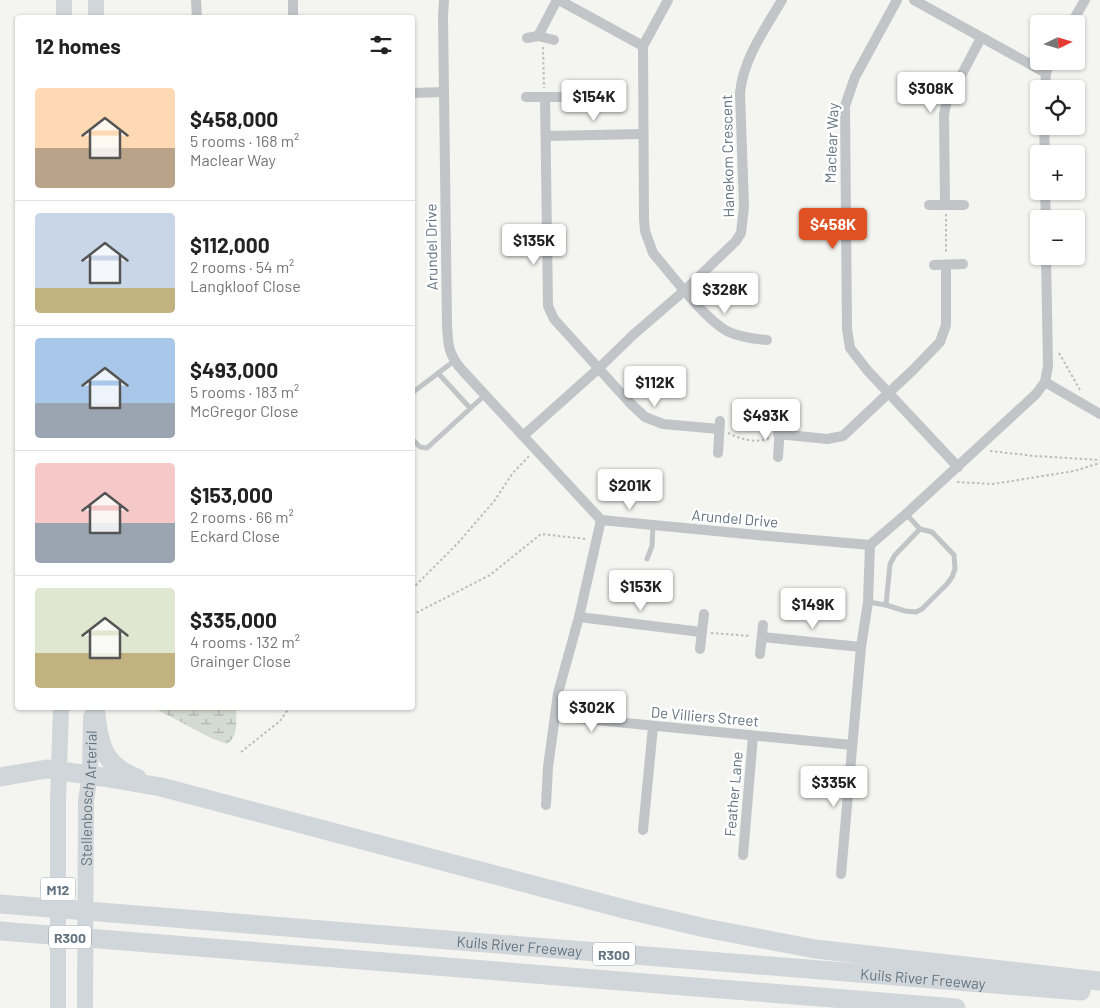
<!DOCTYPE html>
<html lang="en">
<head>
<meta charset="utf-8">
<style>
	:root { --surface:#fff; --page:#f6f6f6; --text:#222; --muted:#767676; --line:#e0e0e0; --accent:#e05223 }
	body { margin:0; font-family:Barlow,sans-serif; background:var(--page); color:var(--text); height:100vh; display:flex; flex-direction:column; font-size:19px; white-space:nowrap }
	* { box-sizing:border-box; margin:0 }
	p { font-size:16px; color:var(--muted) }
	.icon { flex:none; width:28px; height:28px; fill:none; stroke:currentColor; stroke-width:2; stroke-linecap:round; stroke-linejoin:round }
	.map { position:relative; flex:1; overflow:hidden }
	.side { position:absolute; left:15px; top:15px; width:400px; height:695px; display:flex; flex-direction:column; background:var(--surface); border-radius:5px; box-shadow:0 1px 4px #0004 }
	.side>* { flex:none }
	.needle { width:32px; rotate:85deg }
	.fabs { position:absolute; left:1030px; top:15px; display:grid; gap:10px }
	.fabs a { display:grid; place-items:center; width:55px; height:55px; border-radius:5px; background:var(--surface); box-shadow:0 1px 4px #0004; font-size:25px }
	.price { position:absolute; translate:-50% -42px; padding:0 11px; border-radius:5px; background:#fff; color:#222; font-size:16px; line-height:32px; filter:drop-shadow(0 1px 2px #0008) }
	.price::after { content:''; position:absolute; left:50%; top:30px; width:15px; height:11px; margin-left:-8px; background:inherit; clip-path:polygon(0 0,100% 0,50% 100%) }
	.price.on { background:var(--accent); color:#fff }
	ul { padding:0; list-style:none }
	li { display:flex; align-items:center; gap:15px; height:125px; padding:0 20px }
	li+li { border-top:1px solid var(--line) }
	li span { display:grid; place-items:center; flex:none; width:140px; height:100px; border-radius:5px; color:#555 }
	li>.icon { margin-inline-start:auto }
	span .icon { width:60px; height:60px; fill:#fffc; stroke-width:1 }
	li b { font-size:21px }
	h2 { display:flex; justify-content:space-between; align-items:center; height:60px; padding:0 20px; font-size:21px }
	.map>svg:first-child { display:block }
</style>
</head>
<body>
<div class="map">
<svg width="1100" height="1008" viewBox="0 0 1100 1008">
	<defs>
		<pattern id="wetland-marsh" width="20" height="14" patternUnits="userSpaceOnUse" patternTransform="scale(1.25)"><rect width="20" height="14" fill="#d4dbd1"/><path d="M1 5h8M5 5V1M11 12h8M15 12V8" fill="none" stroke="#b0b6af"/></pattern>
	</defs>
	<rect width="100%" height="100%" fill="#f4f4f0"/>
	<path fill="url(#wetland-marsh)" d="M154,708H236C236,720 239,736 227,744L211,738Z"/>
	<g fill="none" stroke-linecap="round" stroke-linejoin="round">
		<g stroke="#bbbdbf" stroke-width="2" stroke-dasharray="2.5 2.5" stroke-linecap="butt">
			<polyline points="543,47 544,88"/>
			<polyline points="946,214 946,254"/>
			<polyline points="1059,353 1080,390"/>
			<path d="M728,433C740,439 757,444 769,438"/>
			<polyline points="990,451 1035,456 1100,460"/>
			<polyline points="957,482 993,484 1074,471 1100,463"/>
			<polyline points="412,589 458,543 495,500 512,474 529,456"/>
			<polyline points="412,615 490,575 541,534 586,539"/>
			<polyline points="711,633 751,636"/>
			<polyline points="241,752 280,721 289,708"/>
		</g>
		<g stroke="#c1c5c8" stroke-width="5">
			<polyline points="438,373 470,408"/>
			<polyline points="412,393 454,361"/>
			<polyline points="412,439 420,447 427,448 485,395"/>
			<polyline points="647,559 652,546 653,526"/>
			<polyline points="868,602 886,605 905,611 916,612 922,609 947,584 952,577 955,569 954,555 932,532 920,529 906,514"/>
			<polyline points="886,605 890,564 895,555 920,529"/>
		</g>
		<g stroke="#c1c5c8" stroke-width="10">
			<polyline points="196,0 197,18"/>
			<polyline points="293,0 293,18"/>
			<path d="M444,0L443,16L447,324C448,345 448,354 462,370L601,520L757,535L870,545L906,514L1036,394L1045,382L1048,366L1046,256"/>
			<polyline points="559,0 643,46"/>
			<path d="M668,0L643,46L644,219L645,231L653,253C671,274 706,321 729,332C740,337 755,339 767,340"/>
			<polyline points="897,0 855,77 845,106 847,329 850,348 867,370 958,467"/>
			<polyline points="914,0 1046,73"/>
			<polyline points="1071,24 1085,0"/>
			<polyline points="538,36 557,0"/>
			<polyline points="527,38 538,36 554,40"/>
			<polyline points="1045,89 1046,73 1051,61"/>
			<polyline points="412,93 444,92"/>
			<polyline points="526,97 565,97"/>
			<polyline points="545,97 548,306 554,319 629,402 645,417 663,424 719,429"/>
			<polyline points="1044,126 1045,154"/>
			<polyline points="546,136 642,134"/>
			<polyline points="1045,191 1046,219"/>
			<polyline points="945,204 944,115 946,104 981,38"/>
			<polyline points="929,205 964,205"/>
			<polyline points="934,265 963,264"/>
			<polyline points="1045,382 1100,414"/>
			<polyline points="778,434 827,439 843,436 914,369 940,342 946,325 946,265"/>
			<path d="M523,436L598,369L633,335L685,290L736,241L741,233L744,207L740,93C743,59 765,29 782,0"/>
			<polyline points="718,453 720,421"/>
			<polyline points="778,457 780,426"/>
			<polyline points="601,520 579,617 558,693 555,716 852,745"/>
			<polyline points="579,617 701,632"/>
			<polyline points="762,637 861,647"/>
			<polyline points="700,649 704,614"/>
			<polyline points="760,654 763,625"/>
			<polyline points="546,805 548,767 555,716"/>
			<polyline points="643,830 653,727"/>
			<polyline points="743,855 753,736"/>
			<polyline points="841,874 861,647 868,602 870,545"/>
		</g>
		<g stroke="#d1d6da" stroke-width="16">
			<polyline points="64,0 64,18"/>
			<polyline points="96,18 96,0"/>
			<polyline points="58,1008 58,801 61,708"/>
			<path id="s1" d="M85,1008L86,800L90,775L91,717"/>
		</g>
		<g stroke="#d1d6da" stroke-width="19">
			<path d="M95,708C100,742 100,764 137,778"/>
			<polyline points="0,777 47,769 103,777 161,787 628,910 705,928 815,949 1100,981"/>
			<path id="s2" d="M0,904L1081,991"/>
			<polyline points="0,931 956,1008"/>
		</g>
	</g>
	<g text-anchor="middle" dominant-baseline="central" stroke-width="5" stroke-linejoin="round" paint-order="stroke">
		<g fill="#fff" stroke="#929da6" stroke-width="1">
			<rect x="40.5" y="877.5" width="35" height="23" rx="4"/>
			<rect x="49" y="925.5" width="42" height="23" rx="4"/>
			<rect x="593" y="942.5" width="42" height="23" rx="4"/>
		</g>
		<g font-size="14" font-weight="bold" fill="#637380">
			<text x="58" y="889">M12</text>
			<text x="70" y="937">R300</text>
			<text x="614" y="954">R300</text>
		</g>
		<g font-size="15" fill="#637380" stroke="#fff">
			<text transform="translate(831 143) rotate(-88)">Maclear Way</text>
			<text transform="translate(727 156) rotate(-91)">Hanekom Crescent</text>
			<text transform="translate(431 247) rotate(-91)">Arundel Drive</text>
			<text transform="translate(735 518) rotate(5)">Arundel Drive</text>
			<text transform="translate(705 716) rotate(5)">De Villiers Street</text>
			<text transform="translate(733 794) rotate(-85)">Feather Lane</text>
			<text stroke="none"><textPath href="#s1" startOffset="210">Stellenbosch Arterial</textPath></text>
			<text stroke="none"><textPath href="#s2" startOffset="521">Kuils River Freeway</textPath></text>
			<text stroke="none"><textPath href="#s2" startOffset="926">Kuils River Freeway</textPath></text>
		</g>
	</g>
</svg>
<div class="fabs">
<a><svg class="needle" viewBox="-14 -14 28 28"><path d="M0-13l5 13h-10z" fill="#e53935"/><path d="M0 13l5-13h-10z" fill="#767676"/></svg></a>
<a><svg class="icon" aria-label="locate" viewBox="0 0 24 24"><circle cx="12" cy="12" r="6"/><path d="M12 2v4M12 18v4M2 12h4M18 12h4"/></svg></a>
<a>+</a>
<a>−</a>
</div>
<b class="price" style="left:931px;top:114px">$308K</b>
<b class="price" style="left:594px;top:122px">$154K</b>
<b class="price on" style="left:833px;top:250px">$458K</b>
<b class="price" style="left:534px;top:266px">$135K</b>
<b class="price" style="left:725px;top:315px">$328K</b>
<b class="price" style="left:655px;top:408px">$112K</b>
<b class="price" style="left:766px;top:441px">$493K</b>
<b class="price" style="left:630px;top:511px">$201K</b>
<b class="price" style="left:641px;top:612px">$153K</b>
<b class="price" style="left:813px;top:630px">$149K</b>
<b class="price" style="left:592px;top:733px">$302K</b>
<b class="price" style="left:834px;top:808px">$335K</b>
<section class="side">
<h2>12 homes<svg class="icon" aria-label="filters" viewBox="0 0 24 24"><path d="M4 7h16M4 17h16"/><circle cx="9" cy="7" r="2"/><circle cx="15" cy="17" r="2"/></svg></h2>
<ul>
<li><span style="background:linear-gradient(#ffd9b3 60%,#b9a48a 0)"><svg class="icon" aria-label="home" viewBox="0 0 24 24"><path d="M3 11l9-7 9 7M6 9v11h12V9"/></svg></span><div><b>$458,000</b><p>5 rooms · 168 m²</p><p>Maclear Way</p></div></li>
<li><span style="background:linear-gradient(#c9d6e8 75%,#c2b280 0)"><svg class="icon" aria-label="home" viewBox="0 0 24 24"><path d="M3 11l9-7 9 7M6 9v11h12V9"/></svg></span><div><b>$112,000</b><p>2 rooms · 54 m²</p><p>Langkloof Close</p></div></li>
<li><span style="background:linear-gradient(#a9c7e8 65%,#9aa5b1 0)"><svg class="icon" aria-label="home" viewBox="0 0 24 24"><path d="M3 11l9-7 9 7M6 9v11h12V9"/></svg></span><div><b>$493,000</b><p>5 rooms · 183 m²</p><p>McGregor Close</p></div></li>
<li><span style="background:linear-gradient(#f6c9c9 60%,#9aa5b1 0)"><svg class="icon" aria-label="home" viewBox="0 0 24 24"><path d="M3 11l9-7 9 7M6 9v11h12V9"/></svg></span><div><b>$153,000</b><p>2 rooms · 66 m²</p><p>Eckard Close</p></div></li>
<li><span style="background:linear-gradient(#dfe7d0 65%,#c2b280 0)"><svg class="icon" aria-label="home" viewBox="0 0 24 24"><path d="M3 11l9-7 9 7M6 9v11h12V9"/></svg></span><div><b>$335,000</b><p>4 rooms · 132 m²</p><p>Grainger Close</p></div></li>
</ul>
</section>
</div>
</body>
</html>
